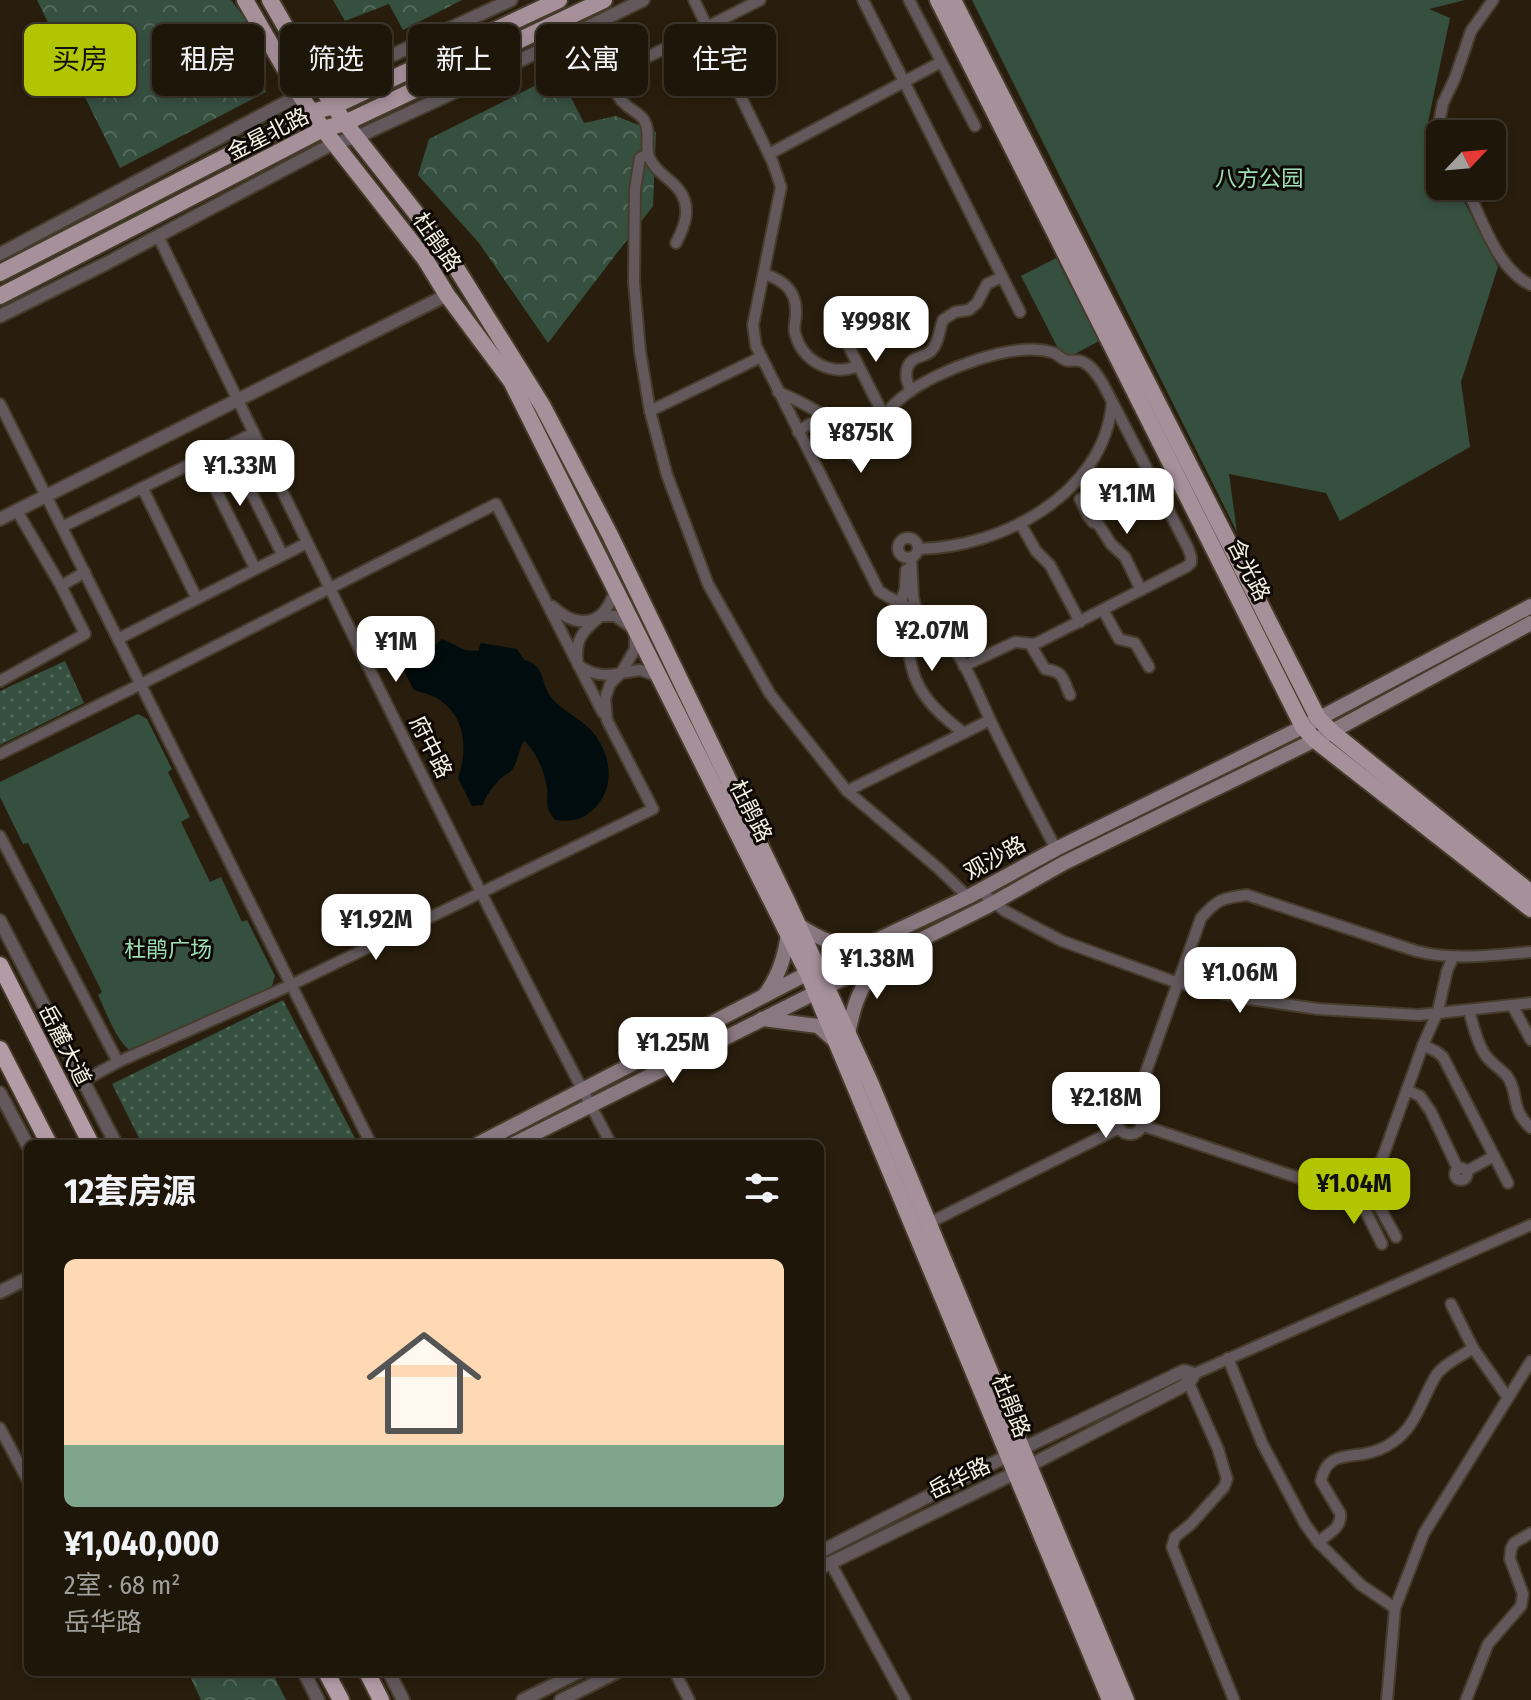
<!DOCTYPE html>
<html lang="zh">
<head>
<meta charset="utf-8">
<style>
	:root { --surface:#1f160a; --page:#2c2318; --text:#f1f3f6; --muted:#a19f9c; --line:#3c352b; --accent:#b1c500 }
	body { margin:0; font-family:"Fira Sans Condensed","Noto Sans SC",sans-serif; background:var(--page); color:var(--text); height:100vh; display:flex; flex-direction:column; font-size:30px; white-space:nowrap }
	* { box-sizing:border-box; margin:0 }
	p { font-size:26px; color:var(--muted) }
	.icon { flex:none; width:44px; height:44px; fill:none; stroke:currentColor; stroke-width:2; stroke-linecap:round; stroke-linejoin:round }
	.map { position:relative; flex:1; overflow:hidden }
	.panel { position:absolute; left:24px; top:1140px; width:800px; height:536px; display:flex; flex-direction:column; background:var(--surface); border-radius:12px; box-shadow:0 4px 12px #0003,0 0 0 2px var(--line) }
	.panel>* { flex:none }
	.guide { position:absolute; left:24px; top:24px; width:800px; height:72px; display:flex; gap:16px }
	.needle { width:52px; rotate:64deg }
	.fabs { position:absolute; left:1426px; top:120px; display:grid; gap:16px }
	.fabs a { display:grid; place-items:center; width:80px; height:80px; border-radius:12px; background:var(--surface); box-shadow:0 4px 12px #0003,0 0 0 2px var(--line); font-size:40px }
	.price { position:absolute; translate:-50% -68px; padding:0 18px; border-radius:16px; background:#fff; color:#222; font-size:26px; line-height:52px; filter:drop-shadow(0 2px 4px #0008) }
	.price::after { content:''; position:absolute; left:50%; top:48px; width:24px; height:18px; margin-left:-12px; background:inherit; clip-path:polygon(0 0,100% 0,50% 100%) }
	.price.selected { background:var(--accent); color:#111 }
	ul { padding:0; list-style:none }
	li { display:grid; align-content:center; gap:16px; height:424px; padding:0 40px }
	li+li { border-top:2px solid var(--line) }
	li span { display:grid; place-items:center; height:248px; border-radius:12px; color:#555 }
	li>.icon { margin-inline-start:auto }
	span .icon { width:144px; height:144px; fill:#fffc; stroke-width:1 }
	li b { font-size:34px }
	h2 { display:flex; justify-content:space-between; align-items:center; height:96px; padding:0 40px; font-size:34px }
	.chip { padding:0 28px; border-radius:12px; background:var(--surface); box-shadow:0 4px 12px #0003,0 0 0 2px var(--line); font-size:28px; line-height:72px }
	.chip.selected { background:var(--accent); color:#111 }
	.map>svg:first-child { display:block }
</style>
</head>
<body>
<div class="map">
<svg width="1531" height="1700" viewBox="0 0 1531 1700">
	<defs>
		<pattern id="grass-dots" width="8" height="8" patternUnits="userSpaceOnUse" patternTransform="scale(2)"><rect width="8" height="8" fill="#365040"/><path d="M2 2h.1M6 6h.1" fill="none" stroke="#546a5c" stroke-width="1.8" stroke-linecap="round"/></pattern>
		<pattern id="forest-crowns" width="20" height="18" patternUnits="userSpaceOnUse" patternTransform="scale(2)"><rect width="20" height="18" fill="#365040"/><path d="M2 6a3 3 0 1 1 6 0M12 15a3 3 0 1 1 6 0" fill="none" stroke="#546a5c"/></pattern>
	</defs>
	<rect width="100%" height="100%" fill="#291e0d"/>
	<g fill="url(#grass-dots)">
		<polygon points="65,661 84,703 0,745 0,691"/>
		<polygon points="283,1000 358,1144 142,1144 112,1084"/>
	</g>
	<g fill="url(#forest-crowns)">
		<polygon points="37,0 231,0 248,22 266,92 120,168"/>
		<polygon points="333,0 462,0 403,30 389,4 345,21"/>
		<polygon points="586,60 566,88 584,123 616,116 656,132 653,206 548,343 479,243 418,175 429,139"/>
		<polygon points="188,1672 272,1672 286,1700 201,1700"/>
	</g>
	<g fill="#365040">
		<polygon points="972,0 1465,0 1429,9 1450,18 1428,122 1440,151 1440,186 1456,186 1498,267 1461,382 1470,447 1340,521 1326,493 1229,474 1237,532"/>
		<polygon points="1056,258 1099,341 1064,360 1021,276"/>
		<path d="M138,714L147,719L172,769L168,772L190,817L181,822L210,882L221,877L242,922L247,920L275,976L272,986L137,1054C119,1050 106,1011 98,995L102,992L28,843L23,844L0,797V782Z"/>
	</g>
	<path fill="#000c0d" d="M442,639L465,650L478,651L481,643L517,649L524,660C546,665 540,683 551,697C562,711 578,717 590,729C609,750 616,780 599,803C588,818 573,823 555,820C552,816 549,812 548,808C546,802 548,794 547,788C544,771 537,752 524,741C518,750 518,763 511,771C508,774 504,775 501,778C493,786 486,795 483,805L472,806L458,778C468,750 466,716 438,699C431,694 422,693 414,690L404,671L408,661L422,657Z"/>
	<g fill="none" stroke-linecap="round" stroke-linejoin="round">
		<defs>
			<g id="minor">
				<path d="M694,0L773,163L781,187L753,325L756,346L879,591C898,604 926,613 941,631C965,658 978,695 994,728C1014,769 1035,809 1056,849"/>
				<polyline points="863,0 1020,312"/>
				<polyline points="909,0 975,126"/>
				<polyline points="1441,134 1438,128 1443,103 1455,78 1471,31 1493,0"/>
				<polyline points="648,154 640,158 635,189 634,282 640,351 650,411 667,475 708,584 770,694 847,791 938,868 968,897"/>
				<polyline points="769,154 941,62"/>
				<path d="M1466,186C1481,218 1497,269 1531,285"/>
				<path d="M158,236C306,540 453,845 611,1144"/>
				<path d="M676,243C685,226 692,207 679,190C670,178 655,172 649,157C645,146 651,131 644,120C639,113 631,110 625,104C611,93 617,77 628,67L760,0"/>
				<path d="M764,274C784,280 797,291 796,314C796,321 793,326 795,333C802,361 831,377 858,366"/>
				<polyline points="839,327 884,416"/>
				<path d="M911,391C906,381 903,368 913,360C918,356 926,356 931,351C939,343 939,330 943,320L955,312L969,310L977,303L987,284L1002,277"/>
				<path d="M778,392C808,404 832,419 856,440"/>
				<polyline points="0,404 371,1144"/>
				<polyline points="650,411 761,357"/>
				<path d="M798,432C806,426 811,422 821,420L830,426"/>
				<circle cx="859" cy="449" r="9"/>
				<path d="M864,441C876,425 889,407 905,395C936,371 1016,339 1054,353C1058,355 1061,358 1065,360C1070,362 1077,359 1083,362C1092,366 1098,376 1103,384L1188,548L1191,557V563L1186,567L1035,644L1015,642L964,666"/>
				<polyline points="228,446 282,554"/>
				<polyline points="201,460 255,568"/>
				<polyline points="143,489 197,599"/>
				<polyline points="1080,499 1088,516 1093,522 1099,525 1111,544 1125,557 1141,590"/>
				<polyline points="1020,523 1036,551 1050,565 1080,622"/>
				<polyline points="62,527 254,433"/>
				<circle cx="908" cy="548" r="10"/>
				<path d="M918,549C1001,548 1104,494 1112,403"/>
				<polyline points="911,557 913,597 917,613"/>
				<polyline points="61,586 85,572"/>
				<polyline points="900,605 905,589 906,570"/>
				<path d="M552,606C579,631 605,625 615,589"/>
				<path d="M909,609C905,671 914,696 964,733"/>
				<polyline points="1103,610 1119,639 1135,643 1149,667"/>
				<path d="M601,616H615L635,630V649L621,673C605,677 592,675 578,665C574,640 582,631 601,616Z"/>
				<polyline points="118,639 307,543"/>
				<path d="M1030,644L1045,669C1065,672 1062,678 1070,695"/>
				<polyline points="0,681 85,634 61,586 17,511"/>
				<polyline points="0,754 141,684 496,504 603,713"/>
				<polyline points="847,791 990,720"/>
				<polyline points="0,836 118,1062"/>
				<polyline points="980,891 1005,911 1062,941 1178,983 1243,998 1318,1009 1419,1015 1531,1003"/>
				<polyline points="1512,1005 1531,1040"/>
				<path d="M1469,1010C1473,1025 1476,1040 1484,1053C1489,1062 1500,1068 1507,1076C1520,1094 1509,1108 1531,1128"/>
				<polyline points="1423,1045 1437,1052 1443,1057 1508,1183"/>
				<polyline points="83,1081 118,1062 291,985 653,809 607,720 605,699 610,684 621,673 640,670 660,677"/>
				<polyline points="1407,1090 1420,1096 1431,1112 1458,1169"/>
				<path d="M1133,1108L1201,918C1217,899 1223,898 1247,895L1416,951C1454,961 1492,955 1531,952"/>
				<circle cx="1130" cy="1121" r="13"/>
				<polyline points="1141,1125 1287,1174 1354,1195 1365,1191 1373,1184 1423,1045 1438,1011 1447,971 1453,957"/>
				<circle cx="1461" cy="1174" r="6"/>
				<polyline points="1467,1171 1494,1156"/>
				<polyline points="1369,1188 1396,1237"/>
				<polyline points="1357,1194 1382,1244"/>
				<polyline points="929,1223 1119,1128"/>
				<polyline points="1451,1304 1473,1348 1508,1398"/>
				<polyline points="1228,1358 1262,1443 1305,1524 1318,1542 1361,1585 1395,1608"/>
				<polyline points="1194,1374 1531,1225"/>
				<polyline points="1186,1377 1218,1449 1227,1479 1224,1487 1191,1524 1175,1537 1172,1547 1234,1700"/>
				<polyline points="0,1428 28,1481"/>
				<path d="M1318,1542C1328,1534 1343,1527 1340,1513L1321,1481C1326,1455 1343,1457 1364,1454C1374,1452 1385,1448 1393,1442C1417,1426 1422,1397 1437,1374C1445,1363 1462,1356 1473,1348"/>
				<polyline points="830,1562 905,1700"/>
				<polyline points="675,1672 689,1700"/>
				<polyline points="1387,1700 1395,1608 1424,1533 1531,1361"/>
				<polyline points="1466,1700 1488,1644 1521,1606 1523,1594 1510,1559 1511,1549 1514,1543 1531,1533"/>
			</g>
			<g id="tertiary">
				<polyline points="0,254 300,95 322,88 511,0"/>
				<polyline points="0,316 105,264 334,143 357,137 476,82 643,0"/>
				<polyline points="0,519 447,295"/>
				<polyline points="0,921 116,1144"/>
				<polyline points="0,1093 28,1146"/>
				<polyline points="0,1292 28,1278"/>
				<polyline points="820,1552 1007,1456 1184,1371 1194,1374 1189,1383 1015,1473 820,1568"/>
				<polyline points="304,1672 318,1700"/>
				<polyline points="389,1672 403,1700"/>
				<polyline points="523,1700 579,1672"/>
				<polyline points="561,1700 617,1672"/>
			</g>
			<g id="secondary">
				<path d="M797,924C818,938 835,947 860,946"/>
				<path d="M764,996C779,977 785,957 788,934"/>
				<polyline points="762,1019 818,1026 835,1041"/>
				<path d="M848,1034C854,1003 860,987 880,962"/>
				<polyline points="478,1144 818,968 968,897 1056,849 1303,727 1531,606"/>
				<polyline points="514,1144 988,906 1064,863 1329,733 1531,623"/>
			</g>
			<g id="primary">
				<polyline points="245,0 300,95 323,129 425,259 447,295 511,381 808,974 1110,1700"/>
				<polyline points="270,0 312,73 345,123 445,250 542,405 610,535 787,901 870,1082 1126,1700"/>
				<polyline points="938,0 1303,727 1315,740 1531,909"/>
				<polyline points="953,0 1318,718 1332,732 1531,893"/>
				<polyline points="0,273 312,112 334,106 559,0"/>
				<polyline points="0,296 323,129 345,123 604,0"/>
			</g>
			<g id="trunk">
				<polyline points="0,965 91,1144"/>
				<polyline points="0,1049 49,1144"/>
				<polyline points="326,1672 341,1700"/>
				<polyline points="367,1672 381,1700"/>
			</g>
		</defs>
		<use href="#minor" stroke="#463c2b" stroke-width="14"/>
		<use href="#tertiary" stroke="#463c2b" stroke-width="16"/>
		<use href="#secondary" stroke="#463c2b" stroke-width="18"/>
		<use href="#primary" stroke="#463c2b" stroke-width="20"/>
		<use href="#trunk" stroke="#463c2b" stroke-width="20"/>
		<use href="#minor" stroke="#63595d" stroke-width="10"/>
		<use href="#tertiary" stroke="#63595d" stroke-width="12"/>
		<use href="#secondary" stroke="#897880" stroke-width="14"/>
		<use href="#primary" stroke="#a6919a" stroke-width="16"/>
		<use href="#trunk" stroke="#b39ca6" stroke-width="16"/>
	</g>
	<g text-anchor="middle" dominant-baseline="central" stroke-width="6" stroke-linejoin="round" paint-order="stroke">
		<g font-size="22" fill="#f8f1e6" stroke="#0e0904">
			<text transform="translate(268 134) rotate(-27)">金星北路</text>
			<text transform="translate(437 242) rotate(55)">杜鹃路</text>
			<text transform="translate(1249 570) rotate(63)">含光路</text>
			<text transform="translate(431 747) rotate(63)">府中路</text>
			<text transform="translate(751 811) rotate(63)">杜鹃路</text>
			<text transform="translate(995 858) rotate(-29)">观沙路</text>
			<text transform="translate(65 1045) rotate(63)">岳麓大道</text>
			<text transform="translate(1011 1406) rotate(68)">杜鹃路</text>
			<text transform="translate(959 1478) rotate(-26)">岳华路</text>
		</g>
		<g font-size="22" fill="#9de0b7" stroke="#0e0904">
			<text x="1259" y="178">八方公园</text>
			<text x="168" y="949">杜鹃广场</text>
		</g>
	</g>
</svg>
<div class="fabs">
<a><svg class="needle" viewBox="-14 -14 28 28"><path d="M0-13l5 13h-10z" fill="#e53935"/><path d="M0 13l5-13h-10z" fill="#a19f9c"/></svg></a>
</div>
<b class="price" style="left:876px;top:364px">¥998K</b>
<b class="price" style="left:861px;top:475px">¥875K</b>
<b class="price" style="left:240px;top:508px">¥1.33M</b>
<b class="price" style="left:1127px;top:536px">¥1.1M</b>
<b class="price" style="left:932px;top:673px">¥2.07M</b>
<b class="price" style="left:396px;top:684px">¥1M</b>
<b class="price" style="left:376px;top:962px">¥1.92M</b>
<b class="price" style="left:877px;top:1001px">¥1.38M</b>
<b class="price" style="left:1240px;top:1015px">¥1.06M</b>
<b class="price" style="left:673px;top:1085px">¥1.25M</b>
<b class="price" style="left:1106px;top:1140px">¥2.18M</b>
<b class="price selected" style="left:1354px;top:1226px">¥1.04M</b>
<div class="guide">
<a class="chip selected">买房</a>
<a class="chip">租房</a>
<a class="chip">筛选</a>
<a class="chip">新上</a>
<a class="chip">公寓</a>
<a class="chip">住宅</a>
</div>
<section class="panel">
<h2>12套房源<svg class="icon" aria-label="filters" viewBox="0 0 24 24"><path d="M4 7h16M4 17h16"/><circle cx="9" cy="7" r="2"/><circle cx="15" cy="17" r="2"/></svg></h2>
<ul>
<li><span style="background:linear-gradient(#ffd9b3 75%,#7fa58c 0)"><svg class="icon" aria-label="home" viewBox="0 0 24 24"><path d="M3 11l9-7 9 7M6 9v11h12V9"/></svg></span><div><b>¥1,040,000</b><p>2室 · 68 m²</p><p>岳华路</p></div></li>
</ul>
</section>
</div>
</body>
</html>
